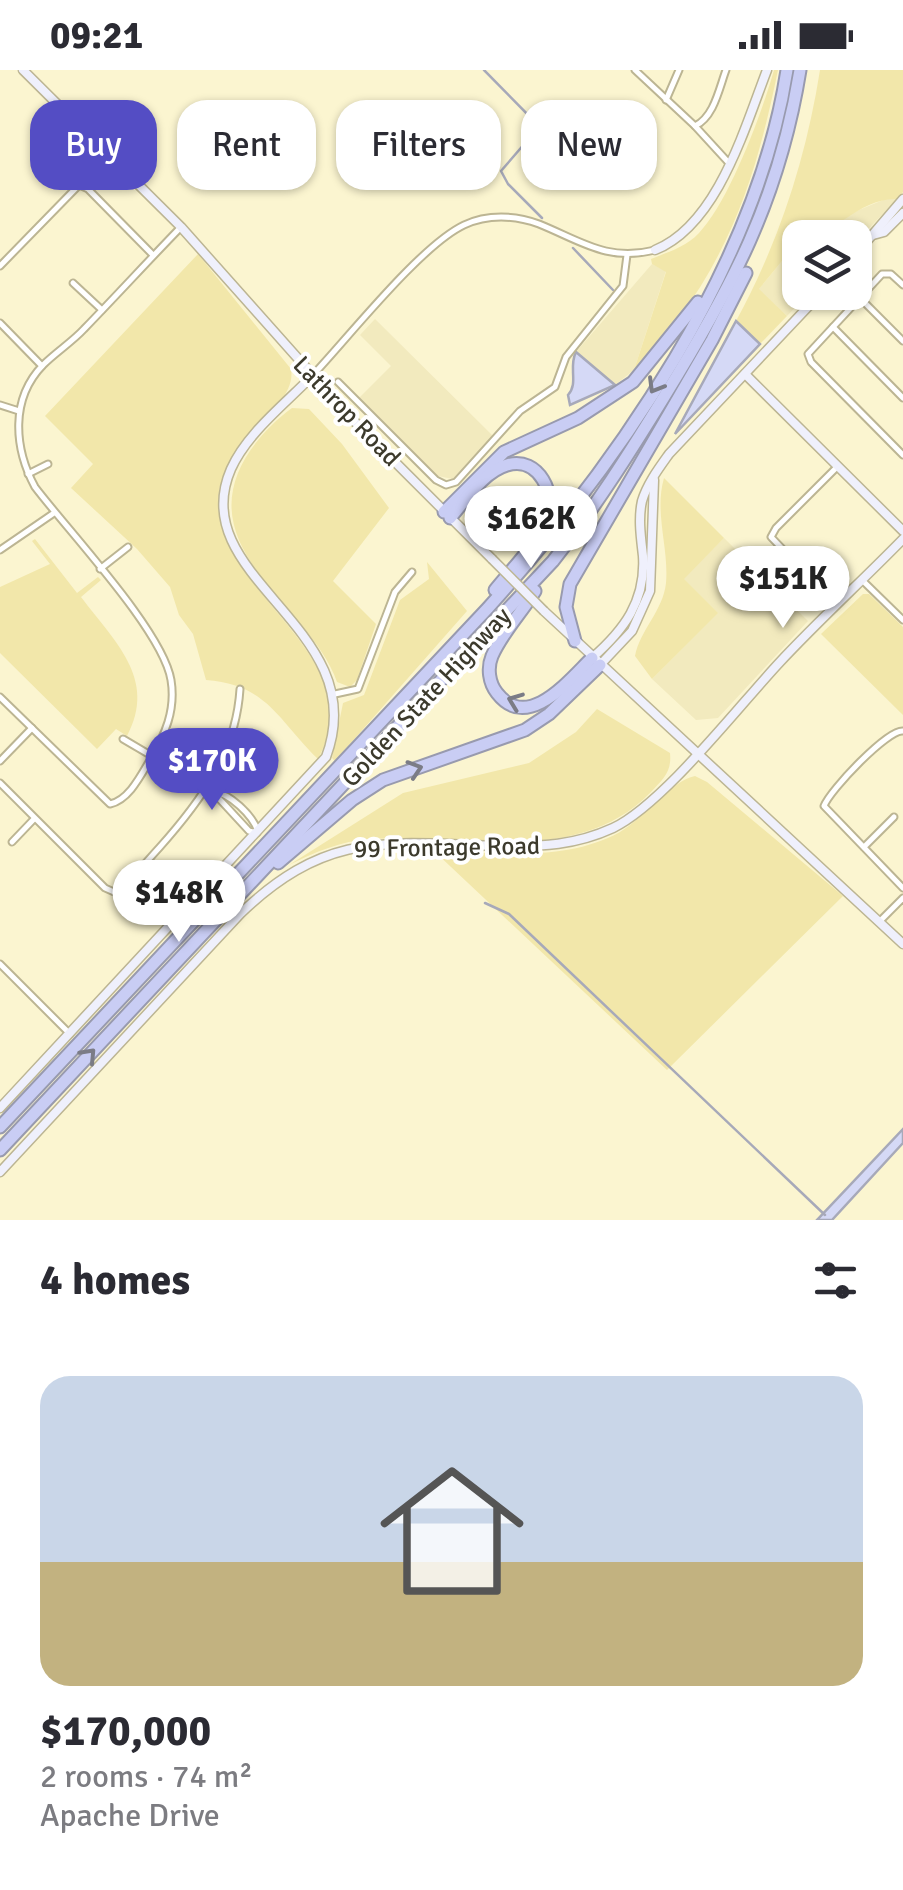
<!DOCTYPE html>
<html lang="en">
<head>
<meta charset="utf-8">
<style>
	:root { --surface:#fff; --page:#f7f7f7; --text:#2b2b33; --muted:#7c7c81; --accent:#544dc4 }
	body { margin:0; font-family:Signika,sans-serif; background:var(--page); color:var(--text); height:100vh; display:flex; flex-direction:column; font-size:38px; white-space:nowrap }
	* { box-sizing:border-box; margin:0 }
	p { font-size:32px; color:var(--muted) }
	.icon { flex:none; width:55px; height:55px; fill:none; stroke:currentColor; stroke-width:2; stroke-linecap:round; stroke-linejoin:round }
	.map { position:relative; height:1150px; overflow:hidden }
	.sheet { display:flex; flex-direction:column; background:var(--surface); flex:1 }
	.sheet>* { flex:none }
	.banner { position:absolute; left:30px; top:30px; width:845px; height:90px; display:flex; gap:20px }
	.fabs { position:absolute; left:782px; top:150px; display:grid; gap:20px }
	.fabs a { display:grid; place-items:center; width:90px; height:90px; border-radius:20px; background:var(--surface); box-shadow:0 2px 8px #0004; font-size:50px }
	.price { position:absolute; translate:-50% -85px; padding:0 22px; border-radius:35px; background:#fff; color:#222; font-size:32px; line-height:65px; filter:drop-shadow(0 2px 5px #0008) }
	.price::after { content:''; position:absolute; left:50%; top:60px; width:30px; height:22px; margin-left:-15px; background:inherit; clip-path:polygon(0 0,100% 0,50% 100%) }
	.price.current { background:var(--accent); color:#fff }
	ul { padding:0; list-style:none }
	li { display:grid; align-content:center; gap:20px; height:530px; padding:0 40px }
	li span { display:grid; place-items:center; height:310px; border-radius:30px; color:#555 }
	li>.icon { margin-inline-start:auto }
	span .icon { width:180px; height:180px; fill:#fffc; stroke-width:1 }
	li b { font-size:42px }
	h2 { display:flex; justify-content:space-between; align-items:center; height:120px; padding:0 40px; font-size:42px }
	.tag { padding:0 35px; border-radius:30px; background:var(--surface); box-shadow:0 2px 8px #0004; font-size:35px; line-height:90px }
	.tag.current { background:var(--accent); color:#fff }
	.status { display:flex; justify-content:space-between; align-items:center; height:70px; padding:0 50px; background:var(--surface); direction:ltr }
	.status svg { height:28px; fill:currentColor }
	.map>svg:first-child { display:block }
</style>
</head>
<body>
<div class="status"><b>09:21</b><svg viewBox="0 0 49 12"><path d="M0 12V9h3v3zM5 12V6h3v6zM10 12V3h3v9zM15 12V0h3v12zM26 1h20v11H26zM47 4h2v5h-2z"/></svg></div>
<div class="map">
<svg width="903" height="1150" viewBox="0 0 903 1150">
	<rect width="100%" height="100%" fill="#fbf5d0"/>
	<g fill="#f2eabe">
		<polygon points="888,128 897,129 855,173 855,168 815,168 842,147"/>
		<polygon points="800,178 800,222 809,223 787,246 758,220 782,191"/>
		<polygon points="652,194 666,201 634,300 615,315 576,282"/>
		<polygon points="375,249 493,366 453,409 438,406 359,328 391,296 360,265"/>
		<polygon points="724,468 808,551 718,648 696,650 652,609 717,543 683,509"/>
	</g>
	<g fill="#f2e7aa">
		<path d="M774,0H778C759,93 736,171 679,248C665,266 652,285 634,300L666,202L652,194L651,189C668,182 686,177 699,163C729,132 762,43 774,0Z"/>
		<path d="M820,0H903V122L897,129C860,127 834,167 800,168V178L782,191L759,219L787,246L760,274L736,251C779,172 806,89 820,0Z"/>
		<path d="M198,184L291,299C299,345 198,376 222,457C245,537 368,594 318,689C277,649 268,615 206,610L193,564L179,545L170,517L137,479L71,418L93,394L45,346Z"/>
		<path d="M292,338L309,339L342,374L389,438L333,511L376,554L357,610L350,617L337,612C313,542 204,487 238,403C248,378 270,354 292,338Z"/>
		<path d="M664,408L724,468L684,509L718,543L652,609L635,586C640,560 663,541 666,513C669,477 654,443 664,408Z"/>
		<path d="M35,469L77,523L98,507L101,510L81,527C114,571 158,609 127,666L116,659L97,679L0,583V517L50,494L32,471Z"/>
		<polygon points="427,492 467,541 335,691 332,688 343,633 364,625 400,530 429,509"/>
		<polygon points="863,524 869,524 903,557 903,645 821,564"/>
		<path d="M597,639L670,683C672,702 663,709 651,722C578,798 463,763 370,769C341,771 315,782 289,795L403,723L529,693L576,662Z"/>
		<path d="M695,706L707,712L843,826L667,1000L434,781C495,782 564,793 620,762C644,748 672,710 695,706Z"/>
	</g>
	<g fill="#d5d9f6" stroke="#a7a9b9" stroke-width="2.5">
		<polygon points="736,251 760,274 675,364"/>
		<path d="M576,282L615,315L570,335L568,325C579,313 568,297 576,282Z"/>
		<polygon points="903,1059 903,1073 832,1150 817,1150"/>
	</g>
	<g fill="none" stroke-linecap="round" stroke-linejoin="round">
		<g stroke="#a7a9b9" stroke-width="2.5">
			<polyline points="484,0 535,52 532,65 501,101 508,114 542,148"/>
			<polyline points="573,178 613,220"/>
			<polyline points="485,833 509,844 825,1145"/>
		</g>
		<defs>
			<g id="street">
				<path d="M635,0L695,56C714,47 719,19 726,0"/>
				<polyline points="666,30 679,0"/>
				<polyline points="695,56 728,92"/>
				<polyline points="0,196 79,115 88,119 153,185"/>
				<polyline points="73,213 102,240"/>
				<polyline points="903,215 891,204 882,204 808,284 811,292 903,385"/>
				<polyline points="860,228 903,271"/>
				<polyline points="0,253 42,296"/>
				<polyline points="833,257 903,328"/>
				<path d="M312,306C348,268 420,176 464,155C487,144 515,145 539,154C581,171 607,192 655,180"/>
				<polyline points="338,312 436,410 446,415 456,412 520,341 555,317 566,287 623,216 627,185"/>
				<polyline points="0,335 19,341"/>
				<polyline points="28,404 48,394"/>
				<polyline points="0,480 54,443"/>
				<polyline points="100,499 128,477"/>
				<polyline points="862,510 903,550"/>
				<polyline points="835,534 771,467 776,458 838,396"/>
				<polyline points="335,624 358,619 395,522 412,502"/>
				<path d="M0,627L110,734C129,730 141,705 150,690C165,665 176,640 171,610C163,561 69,462 35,417C14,378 10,329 43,295C56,282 72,272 84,259C117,225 148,191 181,157"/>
				<path d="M903,661C888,659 830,720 824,736L903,818"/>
				<polyline points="234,664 255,670"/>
				<path d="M123,669L213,722C230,723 252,745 258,761"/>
				<polyline points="0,691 32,658"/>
				<path d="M0,713L105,818L114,822C132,811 145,793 159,778C201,731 236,683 240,619"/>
				<polyline points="213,722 249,761 257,763"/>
				<polyline points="12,772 34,749"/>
				<polyline points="864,777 894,747"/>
				<polyline points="880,851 903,828"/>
				<polyline points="0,894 70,964"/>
			</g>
			<g id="secondary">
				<polyline points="23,0 181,157 350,347 492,489"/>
				<polyline points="873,165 884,162 903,143"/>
				<path d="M655,180C717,155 744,60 767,0"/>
				<polyline points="855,185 903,129"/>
				<polyline points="745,304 903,461"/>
				<polyline points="544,541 903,874"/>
				<path d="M592,588C624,560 646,531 643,486C641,468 638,449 642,431C647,414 659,398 669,384L822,222"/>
				<polyline points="600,595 632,561 650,521 654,410"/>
				<path d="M0,1038L326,687C375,557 183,509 231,399C247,363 285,334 312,306"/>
				<path d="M0,1102L241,843C329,759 389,773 502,776C541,777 576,775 613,758C663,734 738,637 779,593C819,550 862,511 903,469"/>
			</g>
			<g id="highway">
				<polyline points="444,442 504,382 578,348 633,312 698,232"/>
				<path d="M450,448C466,430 483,402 507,395C539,385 558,426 546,451C535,476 512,499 495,520"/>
				<path d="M535,521C522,542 502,563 492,586C487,598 489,613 497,623C528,663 570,609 592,588"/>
				<polyline points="575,571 566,537 570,514 712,270 746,203"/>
				<polyline points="278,793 352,730 383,710 525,660 549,644 600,595"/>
				<path d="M0,1057L488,538C618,394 757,195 787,0"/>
				<path d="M0,1080L553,491C594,439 629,384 664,327C732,217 779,130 800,0"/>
			</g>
		</defs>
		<use href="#street" stroke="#bcb593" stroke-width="9"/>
		<use href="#secondary" stroke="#bcb593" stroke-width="11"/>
		<use href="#highway" stroke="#989aae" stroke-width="15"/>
		<use href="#street" stroke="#fff" stroke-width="5"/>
		<use href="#secondary" stroke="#eff0fc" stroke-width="8"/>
		<use href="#highway" stroke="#c9cdf4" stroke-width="11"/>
		<defs>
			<polyline id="secondary-bridge" points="492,489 544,541"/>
		</defs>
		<use href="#secondary-bridge" stroke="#bcb593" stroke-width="11" stroke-linecap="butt"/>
		<use href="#secondary-bridge" stroke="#eff0fc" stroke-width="8"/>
	</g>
	<defs><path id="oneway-chevron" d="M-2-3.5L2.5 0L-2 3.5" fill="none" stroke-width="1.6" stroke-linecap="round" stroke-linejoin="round" transform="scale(2.5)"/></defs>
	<g stroke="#7b7c86">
		<use href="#oneway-chevron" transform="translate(655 316) rotate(121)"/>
		<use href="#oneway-chevron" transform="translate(515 631) rotate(-159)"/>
		<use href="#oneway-chevron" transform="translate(415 699) rotate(-18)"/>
		<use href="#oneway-chevron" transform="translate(89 985) rotate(-47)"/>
	</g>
	<g text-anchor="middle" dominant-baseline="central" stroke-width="8" stroke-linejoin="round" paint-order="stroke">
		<g font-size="25" fill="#3c3a2c" stroke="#fff">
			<text transform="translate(347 341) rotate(46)">Lathrop Road</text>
			<text transform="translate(426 627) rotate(-47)">Golden State Highway</text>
			<text transform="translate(447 777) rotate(-1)">99 Frontage Road</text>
		</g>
	</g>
</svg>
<div class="fabs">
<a><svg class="icon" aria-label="layers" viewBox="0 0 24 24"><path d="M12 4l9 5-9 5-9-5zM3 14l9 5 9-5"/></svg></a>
</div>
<b class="price" style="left:531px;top:501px">$162K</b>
<b class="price" style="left:783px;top:561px">$151K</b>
<b class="price current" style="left:212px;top:743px">$170K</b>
<b class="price" style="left:179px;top:875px">$148K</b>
<div class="banner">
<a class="tag current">Buy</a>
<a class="tag">Rent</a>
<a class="tag">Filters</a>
<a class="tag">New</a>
</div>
</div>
<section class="sheet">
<h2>4 homes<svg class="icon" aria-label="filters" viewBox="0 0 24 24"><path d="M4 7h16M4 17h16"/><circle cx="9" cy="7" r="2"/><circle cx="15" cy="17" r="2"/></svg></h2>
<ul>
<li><span style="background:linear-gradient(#c9d6e8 60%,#c2b280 0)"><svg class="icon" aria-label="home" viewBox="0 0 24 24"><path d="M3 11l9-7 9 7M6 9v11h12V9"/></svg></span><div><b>$170,000</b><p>2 rooms · 74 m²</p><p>Apache Drive</p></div></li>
</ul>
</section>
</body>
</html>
